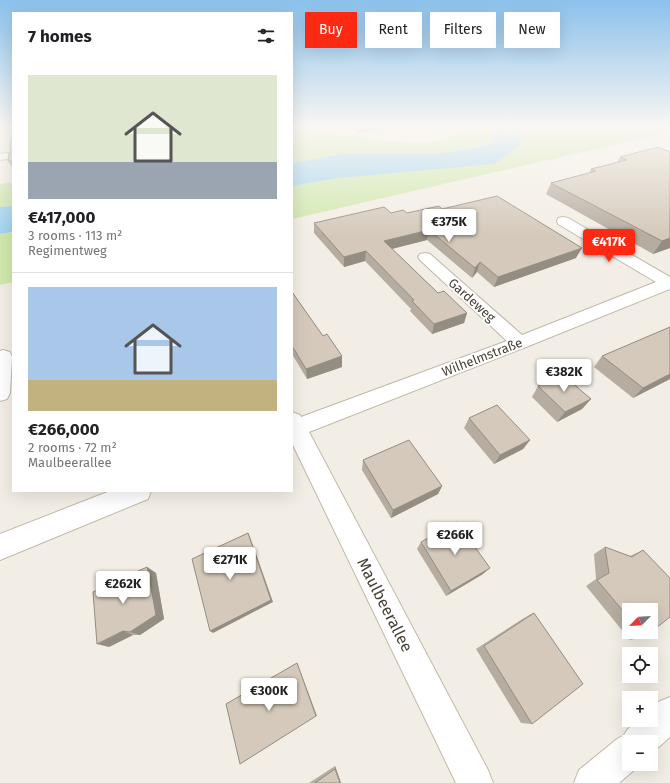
<!DOCTYPE html>
<html lang="en">
<head>
<meta charset="utf-8">
<style>
	:root { --surface:#fff; --page:#f6f6f6; --text:#202124; --muted:#757577; --line:#e0e0e0; --accent:#fd2912 }
	body { margin:0; font-family:"Fira Sans",sans-serif; background:var(--page); color:var(--text); height:100vh; display:flex; flex-direction:column; font-size:15px; white-space:nowrap }
	* { box-sizing:border-box; margin:0 }
	p { font-size:13px; color:var(--muted) }
	.icon { flex:none; width:22px; height:22px; fill:none; stroke:currentColor; stroke-width:2; stroke-linecap:round; stroke-linejoin:round }
	.map { position:relative; flex:1; overflow:hidden }
	.panel { position:absolute; left:12px; top:12px; width:281px; height:480px; display:flex; flex-direction:column; background:var(--surface); border-radius:0px; box-shadow:0 4px 16px #0002 }
	.panel>* { flex:none }
	.guide { position:absolute; left:305px; top:12px; width:305px; height:36px; display:flex; gap:8px }
	.needle { width:26px; rotate:246deg }
	.fabs { position:absolute; left:622px; top:603px; display:grid; gap:8px }
	.fabs a { display:grid; place-items:center; width:36px; height:36px; border-radius:0px; background:var(--surface); box-shadow:0 4px 16px #0002; font-size:20px }
	.price { position:absolute; translate:-50% -34px; padding:0 9px; border-radius:4px; background:#fff; color:#222; font-size:13px; line-height:26px; filter:drop-shadow(0 1px 2px #0008) }
	.price::after { content:''; position:absolute; left:50%; top:24px; width:12px; height:9px; margin-left:-6px; background:inherit; clip-path:polygon(0 0,100% 0,50% 100%) }
	.price.on { background:var(--accent); color:#fff }
	ul { padding:0; list-style:none }
	li { display:grid; align-content:center; gap:8px; height:212px; padding:0 16px }
	li+li { border-top:1px solid var(--line) }
	li span { display:grid; place-items:center; height:124px; border-radius:0px; color:#555 }
	li>.icon { margin-inline-start:auto }
	span .icon { width:72px; height:72px; fill:#fffc; stroke-width:1 }
	li b { font-size:17px }
	h2 { display:flex; justify-content:space-between; align-items:center; height:48px; padding:0 16px; font-size:17px }
	.chip { padding:0 14px; border-radius:0px; background:var(--surface); box-shadow:0 4px 16px #0002; font-size:14px; line-height:36px }
	.chip.on { background:var(--accent); color:#fff }
	.map>svg:first-child { display:block }
</style>
</head>
<body>
<div class="map">
<svg width="670" height="783" viewBox="0 0 670 783">
	<rect width="100%" height="100%" fill="#f3eee5"/>
	<g fill="#d0e8ad">
		<polygon points="292,127 313,127 320,133 386,141 426,143 457,137 458,127 489,127 492,144 449,153 343,154 292,163"/>
		<polygon points="520,127 670,127 670,132 292,219 292,186 521,145"/>
		<polygon points="13,182 13,206 0,207 0,184"/>
		<polygon points="13,232 13,282 0,285 0,234"/>
	</g>
	<g fill="#a0d4f1">
		<polygon points="489,127 520,127 521,145 494,164 338,178 292,186 292,163 343,154 449,153 492,144"/>
		<polygon points="13,206 13,232 0,234 0,207"/>
	</g>
	<g fill="none" stroke-linecap="round" stroke-linejoin="round">
		<defs>
			<g id="street">
				<polygon points="13,152 13,158 0,160 0,154"/>
				<polygon points="563,217 568,218 670,277 670,289 526,347 309,432 488,770 493,783 456,783 292,443 292,412 300,415 301,417 507,341 420,260 418,257 420,254 425,253 430,254 522,335 656,282 558,224 557,221 558,218"/>
				<polygon points="3,350 10,352 12,357 10,393 7,399 0,401 0,351"/>
				<polygon points="110,491 151,491 148,499 0,560 0,534"/>
				<polygon points="670,697 670,737 651,754 651,742 629,742 629,764 641,764 619,783 574,783 579,770 617,739 624,735 627,730 638,720 651,720 651,708 658,702"/>
			</g>
		</defs>
		<use href="#street" stroke="#c1b8aa" stroke-width="2"/>
		<use href="#street" fill="#fff" fill-rule="evenodd"/>
	</g>
	<g fill="#b6ada0">
		<polygon points="351,127 386,127 386,129 358,133"/>
		<polygon points="13,128 13,168 12,167 8,161 11,152"/>
		<polygon points="658,147 670,248 653,254 546,194 551,183 589,173 591,169 617,162 620,157"/>
		<polygon points="442,209 576,258 494,287 477,272 472,278 427,240 392,249 438,293 467,313 464,323 432,334 410,311 411,309 365,261 344,267 314,233 314,223 391,213 407,213"/>
		<polygon points="292,292 323,336 342,356 342,367 307,379 292,354"/>
		<polygon points="670,327 670,379 633,398 594,367 602,356"/>
		<polygon points="538,386 591,399 582,409 557,422 532,397"/>
		<polygon points="469,418 530,440 523,449 494,464 464,428"/>
		<polygon points="363,460 442,486 438,494 391,518 362,470"/>
		<polygon points="421,542 483,574 446,596 417,549"/>
		<polygon points="605,547 630,556 643,550 629,610 629,632 651,632 645,636 630,640 586,586 596,579 594,554"/>
		<polygon points="147,567 156,573 164,619 140,635 133,635 109,647"/>
		<polygon points="533,613 532,724 521,723 476,649 524,618"/>
		<polygon points="335,766 341,783 309,783"/>
	</g>
	<g fill="#948d82">
		<polygon points="319,127 336,127 319,130"/>
		<polygon points="358,127 386,127 386,129 358,133"/>
		<polygon points="429,230 427,240 383,251 384,241"/>
		<polygon points="670,238 670,248 653,254 662,241"/>
		<polygon points="582,248 576,258 494,287 498,277"/>
		<polygon points="366,251 365,261 344,267 344,257"/>
		<polygon points="480,262 477,272 472,278 475,268"/>
		<polygon points="467,313 464,323 432,334 434,324"/>
		<polygon points="342,356 342,367 307,379 306,369"/>
		<polygon points="670,374 670,379 633,398 643,388"/>
		<polygon points="591,399 582,409 557,422 565,412"/>
		<polygon points="530,440 523,449 494,464 500,455"/>
		<polygon points="442,486 438,494 391,518 393,510"/>
		<polygon points="248,533 250,537 273,602 213,633 210,631"/>
		<polygon points="147,567 156,573 164,619 140,635 130,632"/>
		<polygon points="490,568 483,574 446,596 451,591"/>
		<polygon points="123,631 133,635 109,647 97,644"/>
		<polygon points="297,663 298,665 317,716 316,716"/>
		<polygon points="335,766 341,783 340,783 335,769"/>
	</g>
	<g fill="#d4c9ba" stroke="#948d82">
		<polygon points="13,128 13,161 8,161 9,153 11,152 10,145"/>
		<polygon points="658,147 670,152 670,238 662,241 551,183 596,171 591,169 627,160 620,157"/>
		<polygon points="497,196 582,248 498,277 480,262 475,268 429,230 384,241 438,293 444,291 467,313 434,324 412,301 414,300 366,251 344,257 314,223 384,207 391,213 403,210 407,213 439,206 442,209"/>
		<polygon points="292,292 323,336 327,334 342,356 306,369 292,346"/>
		<polygon points="670,327 670,374 643,388 602,356"/>
		<polygon points="563,375 591,399 565,412 538,386"/>
		<polygon points="497,405 530,440 500,455 469,418"/>
		<polygon points="409,440 442,486 393,510 363,460"/>
		<polygon points="457,522 490,568 451,591 421,542"/>
		<polygon points="248,533 271,600 210,631 192,559"/>
		<polygon points="605,547 632,557 643,550 670,578 670,617 651,632 651,610 629,610 629,618 597,580 609,573"/>
		<polygon points="147,567 156,615 130,632 123,631 97,644 93,592"/>
		<polygon points="534,613 583,684 532,724 484,646"/>
		<polygon points="641,632 651,632 645,636"/>
		<polygon points="297,663 316,716 240,764 226,704"/>
		<polygon points="335,769 340,783 315,783"/>
	</g>
	<linearGradient id="sky" x2="0" y2="1"><stop stop-color="#8bc1ec"/><stop offset="0.54" stop-color="#faf7f3"/><stop offset="1" stop-color="#faf7f3" stop-opacity="0"/></linearGradient>
	<rect width="670" height="236" fill="url(#sky)"/>
	<g text-anchor="middle" dominant-baseline="central" stroke-width="4" stroke-linejoin="round" paint-order="stroke">
		<g font-size="13" fill="#453e34" stroke="#fff">
			<text transform="translate(472 300) rotate(42)">Gardeweg</text>
			<text transform="translate(482 357) rotate(-21)">Wilhelmstraße</text>
		</g>
		<g font-size="16" fill="#453e34" stroke="#fff">
			<text transform="translate(385 605) rotate(63)">Maulbeerallee</text>
		</g>
	</g>
</svg>
<div class="fabs">
<a><svg class="needle" viewBox="-14 -14 28 28"><path d="M0-13l5 13h-10z" fill="#e53935"/><path d="M0 13l5-13h-10z" fill="#757577"/></svg></a>
<a><svg class="icon" aria-label="locate" viewBox="0 0 24 24"><circle cx="12" cy="12" r="6"/><path d="M12 2v4M12 18v4M2 12h4M18 12h4"/></svg></a>
<a>+</a>
<a>−</a>
</div>
<b class="price" style="left:449px;top:243px">€375K</b>
<b class="price on" style="left:609px;top:263px">€417K</b>
<b class="price" style="left:564px;top:393px">€382K</b>
<b class="price" style="left:455px;top:556px">€266K</b>
<b class="price" style="left:230px;top:581px">€271K</b>
<b class="price" style="left:123px;top:605px">€262K</b>
<b class="price" style="left:269px;top:712px">€300K</b>
<div class="guide">
<a class="chip on">Buy</a>
<a class="chip">Rent</a>
<a class="chip">Filters</a>
<a class="chip">New</a>
</div>
<section class="panel">
<h2>7 homes<svg class="icon" aria-label="filters" viewBox="0 0 24 24"><path d="M4 7h16M4 17h16"/><circle cx="9" cy="7" r="2"/><circle cx="15" cy="17" r="2"/></svg></h2>
<ul>
<li><span style="background:linear-gradient(#dfe7d0 70%,#9aa5b1 0)"><svg class="icon" aria-label="home" viewBox="0 0 24 24"><path d="M3 11l9-7 9 7M6 9v11h12V9"/></svg></span><div><b>€417,000</b><p>3 rooms · 113 m²</p><p>Regimentweg</p></div></li>
<li><span style="background:linear-gradient(#a9c7e8 75%,#c2b280 0)"><svg class="icon" aria-label="home" viewBox="0 0 24 24"><path d="M3 11l9-7 9 7M6 9v11h12V9"/></svg></span><div><b>€266,000</b><p>2 rooms · 72 m²</p><p>Maulbeerallee</p></div></li>
</ul>
</section>
</div>
</body>
</html>
